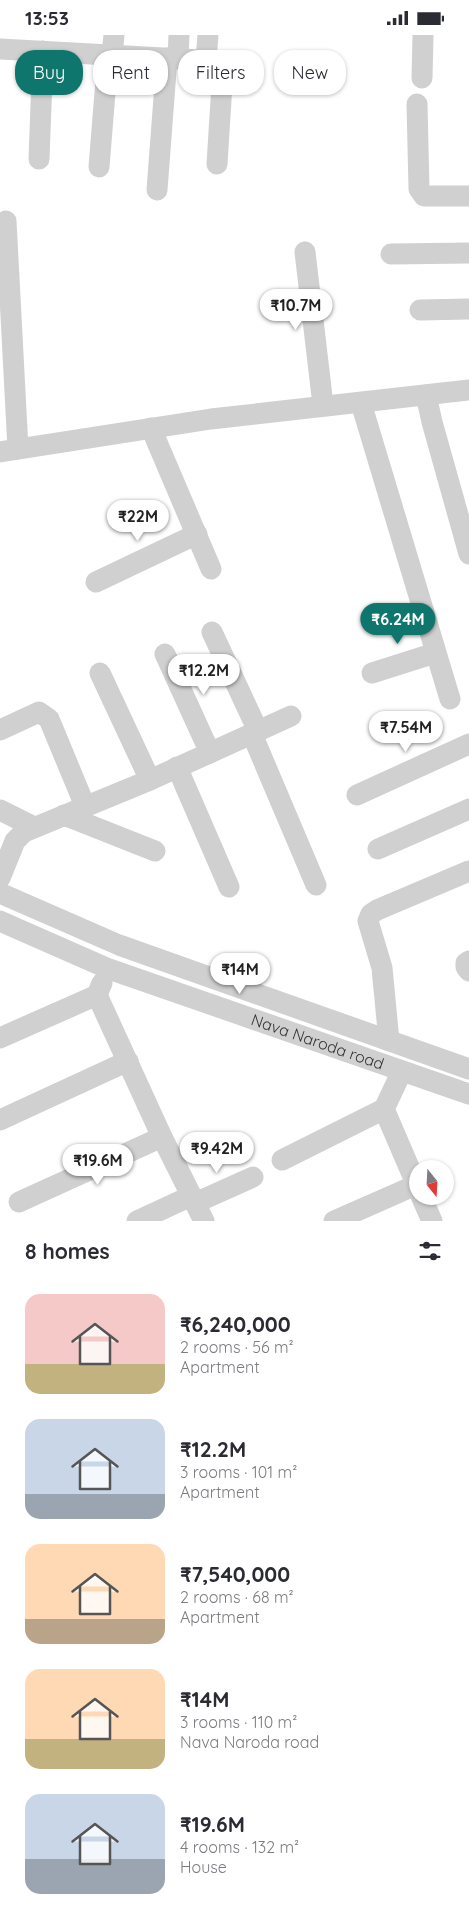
<!DOCTYPE html>
<html lang="en">
<head>
<meta charset="utf-8">
<style>
	:root { --surface:#fff; --page:#f7f7f7; --text:#2b2b33; --muted:#7c7c81; --accent:#0f766e }
	body { margin:0; font-family:Quicksand,sans-serif; background:var(--page); color:var(--text); height:100vh; display:flex; flex-direction:column; font-size:19px; white-space:nowrap }
	* { box-sizing:border-box; margin:0 }
	p { font-size:16px; color:var(--muted) }
	.icon { flex:none; width:28px; height:28px; fill:none; stroke:currentColor; stroke-width:2; stroke-linecap:round; stroke-linejoin:round }
	.map { position:relative; height:1186px; overflow:hidden }
	.sheet { display:flex; flex-direction:column; background:var(--surface); flex:1 }
	.sheet>* { flex:none }
	.guide { position:absolute; left:15px; top:15px; width:440px; height:45px; display:flex; gap:10px }
	.needle { width:32px; rotate:162deg }
	.tools { position:absolute; left:409px; top:1125px; display:grid; gap:10px }
	.tools a { display:grid; place-items:center; width:45px; height:45px; border-radius:50%; background:var(--surface); box-shadow:0 1px 4px #0004; font-size:25px }
	.price { position:absolute; translate:-50% -42px; padding:0 11px; border-radius:18px; background:#fff; color:#222; font-size:16px; line-height:32px; filter:drop-shadow(0 1px 2px #0008) }
	.price::after { content:''; position:absolute; left:50%; top:30px; width:15px; height:11px; margin-left:-8px; background:inherit; clip-path:polygon(0 0,100% 0,50% 100%) }
	.price.active { background:var(--accent); color:#fff }
	ul { padding:0; list-style:none }
	li { display:flex; align-items:center; gap:15px; height:125px; padding:0 25px }
	li span { display:grid; place-items:center; flex:none; width:140px; height:100px; border-radius:15px; color:#555 }
	li>.icon { margin-inline-start:auto }
	span .icon { width:60px; height:60px; fill:#fffc; stroke-width:1 }
	li b { font-size:21px }
	h2 { display:flex; justify-content:space-between; align-items:center; height:60px; padding:0 25px; font-size:21px }
	.chip { padding:0 18px; border-radius:20px; background:var(--surface); box-shadow:0 1px 4px #0004; font-size:18px; line-height:45px }
	.chip.active { background:var(--accent); color:#fff }
	.status { display:flex; justify-content:space-between; align-items:center; height:35px; padding:0 25px; background:var(--surface); direction:ltr }
	.status svg { height:14px; fill:currentColor }
	.map>svg:first-child { display:block }
</style>
</head>
<body>
<div class="status"><b>13:53</b><svg viewBox="0 0 49 12"><path d="M0 12V9h3v3zM5 12V6h3v6zM10 12V3h3v9zM15 12V0h3v12zM26 1h20v11H26zM47 4h2v5h-2z"/></svg></div>
<div class="map">
<svg width="469" height="1186" viewBox="0 0 469 1186">
	<rect width="100%" height="100%" fill="#fff"/>
	<g fill="none" stroke-linecap="round" stroke-linejoin="round">
		<g stroke="#d0d0d0" stroke-width="21">
			<polyline points="0,14 218,26 221,27 223,33 217,129"/>
			<polyline points="112,20 114,0"/>
			<polyline points="178,24 179,0"/>
			<polyline points="206,25 208,0"/>
			<polyline points="422,43 423,0"/>
			<polyline points="417,69 419,154 424,161 469,161"/>
			<polyline points="39,124 43,16"/>
			<polyline points="99,132 108,20"/>
			<polyline points="157,155 167,23"/>
			<polyline points="6,186 18,414"/>
			<polyline points="305,217 323,370"/>
			<polyline points="391,219 469,218"/>
			<polyline points="420,275 469,274"/>
			<polyline points="426,360 432,387 469,519"/>
			<polyline points="361,368 450,664"/>
			<polyline points="151,393 211,534"/>
			<polyline points="0,417 211,384 469,355"/>
			<polyline points="96,547 197,499"/>
			<polyline points="212,597 258,696"/>
			<polyline points="165,619 210,718"/>
			<polyline points="100,638 150,745"/>
			<polyline points="372,638 435,618"/>
			<polyline points="0,695 39,677 49,684 85,771"/>
			<polyline points="252,699 316,850"/>
			<polyline points="177,732 229,852"/>
			<polyline points="357,760 469,709"/>
			<polyline points="0,775 34,792"/>
			<polyline points="64,780 155,816"/>
			<polyline points="378,814 469,774"/>
			<polyline points="0,843 15,806 24,797 150,745 291,681"/>
			<polyline points="0,858 119,910 469,1034"/>
			<path id="s1" d="M0,886L109,934L469,1059"/>
			<polyline points="469,926 466,928 466,932 469,936"/>
			<polyline points="97,960 162,1102 204,1186"/>
			<polyline points="0,1003 97,960 102,948"/>
			<polyline points="389,1006 382,933 368,886 371,879 377,875 469,836"/>
			<polyline points="384,1074 418,1153"/>
			<polyline points="0,1085 128,1026"/>
			<polyline points="282,1125 384,1074 402,1036"/>
			<polyline points="421,1161 432,1186"/>
			<polyline points="19,1167 162,1102"/>
			<polyline points="195,1168 253,1142"/>
			<polyline points="137,1186 191,1161"/>
			<polyline points="334,1186 416,1150"/>
		</g>
	</g>
	<g text-anchor="middle" dominant-baseline="central" stroke-width="5" stroke-linejoin="round" paint-order="stroke">
		<g font-size="16" fill="#333" stroke="#fff">
			<text stroke="none"><textPath href="#s1" startOffset="340">Nava Naroda road</textPath></text>
		</g>
	</g>
</svg>
<div class="tools">
<a><svg class="needle" viewBox="-14 -14 28 28"><path d="M0-13l5 13h-10z" fill="#e53935"/><path d="M0 13l5-13h-10z" fill="#7c7c81"/></svg></a>
</div>
<b class="price" style="left:296px;top:296px">₹10.7M</b>
<b class="price" style="left:138px;top:507px">₹22M</b>
<b class="price active" style="left:398px;top:610px">₹6.24M</b>
<b class="price" style="left:204px;top:661px">₹12.2M</b>
<b class="price" style="left:406px;top:718px">₹7.54M</b>
<b class="price" style="left:240px;top:960px">₹14M</b>
<b class="price" style="left:217px;top:1139px">₹9.42M</b>
<b class="price" style="left:98px;top:1151px">₹19.6M</b>
<div class="guide">
<a class="chip active">Buy</a>
<a class="chip">Rent</a>
<a class="chip">Filters</a>
<a class="chip">New</a>
</div>
</div>
<section class="sheet">
<h2>8 homes<svg class="icon" aria-label="filters" viewBox="0 0 24 24"><path d="M4 7h16M4 17h16"/><circle cx="9" cy="7" r="2"/><circle cx="15" cy="17" r="2"/></svg></h2>
<ul>
<li><span style="background:linear-gradient(#f6c9c9 70%,#c2b280 0)"><svg class="icon" aria-label="home" viewBox="0 0 24 24"><path d="M3 11l9-7 9 7M6 9v11h12V9"/></svg></span><div><b>₹6,240,000</b><p>2 rooms · 56 m²</p><p>Apartment</p></div></li>
<li><span style="background:linear-gradient(#c9d6e8 75%,#9aa5b1 0)"><svg class="icon" aria-label="home" viewBox="0 0 24 24"><path d="M3 11l9-7 9 7M6 9v11h12V9"/></svg></span><div><b>₹12.2M</b><p>3 rooms · 101 m²</p><p>Apartment</p></div></li>
<li><span style="background:linear-gradient(#ffd9b3 75%,#b9a48a 0)"><svg class="icon" aria-label="home" viewBox="0 0 24 24"><path d="M3 11l9-7 9 7M6 9v11h12V9"/></svg></span><div><b>₹7,540,000</b><p>2 rooms · 68 m²</p><p>Apartment</p></div></li>
<li><span style="background:linear-gradient(#ffd9b3 70%,#c2b280 0)"><svg class="icon" aria-label="home" viewBox="0 0 24 24"><path d="M3 11l9-7 9 7M6 9v11h12V9"/></svg></span><div><b>₹14M</b><p>3 rooms · 110 m²</p><p>Nava Naroda road</p></div></li>
<li><span style="background:linear-gradient(#c9d6e8 65%,#9aa5b1 0)"><svg class="icon" aria-label="home" viewBox="0 0 24 24"><path d="M3 11l9-7 9 7M6 9v11h12V9"/></svg></span><div><b>₹19.6M</b><p>4 rooms · 132 m²</p><p>House</p></div></li>
</ul>
</section>
</body>
</html>
